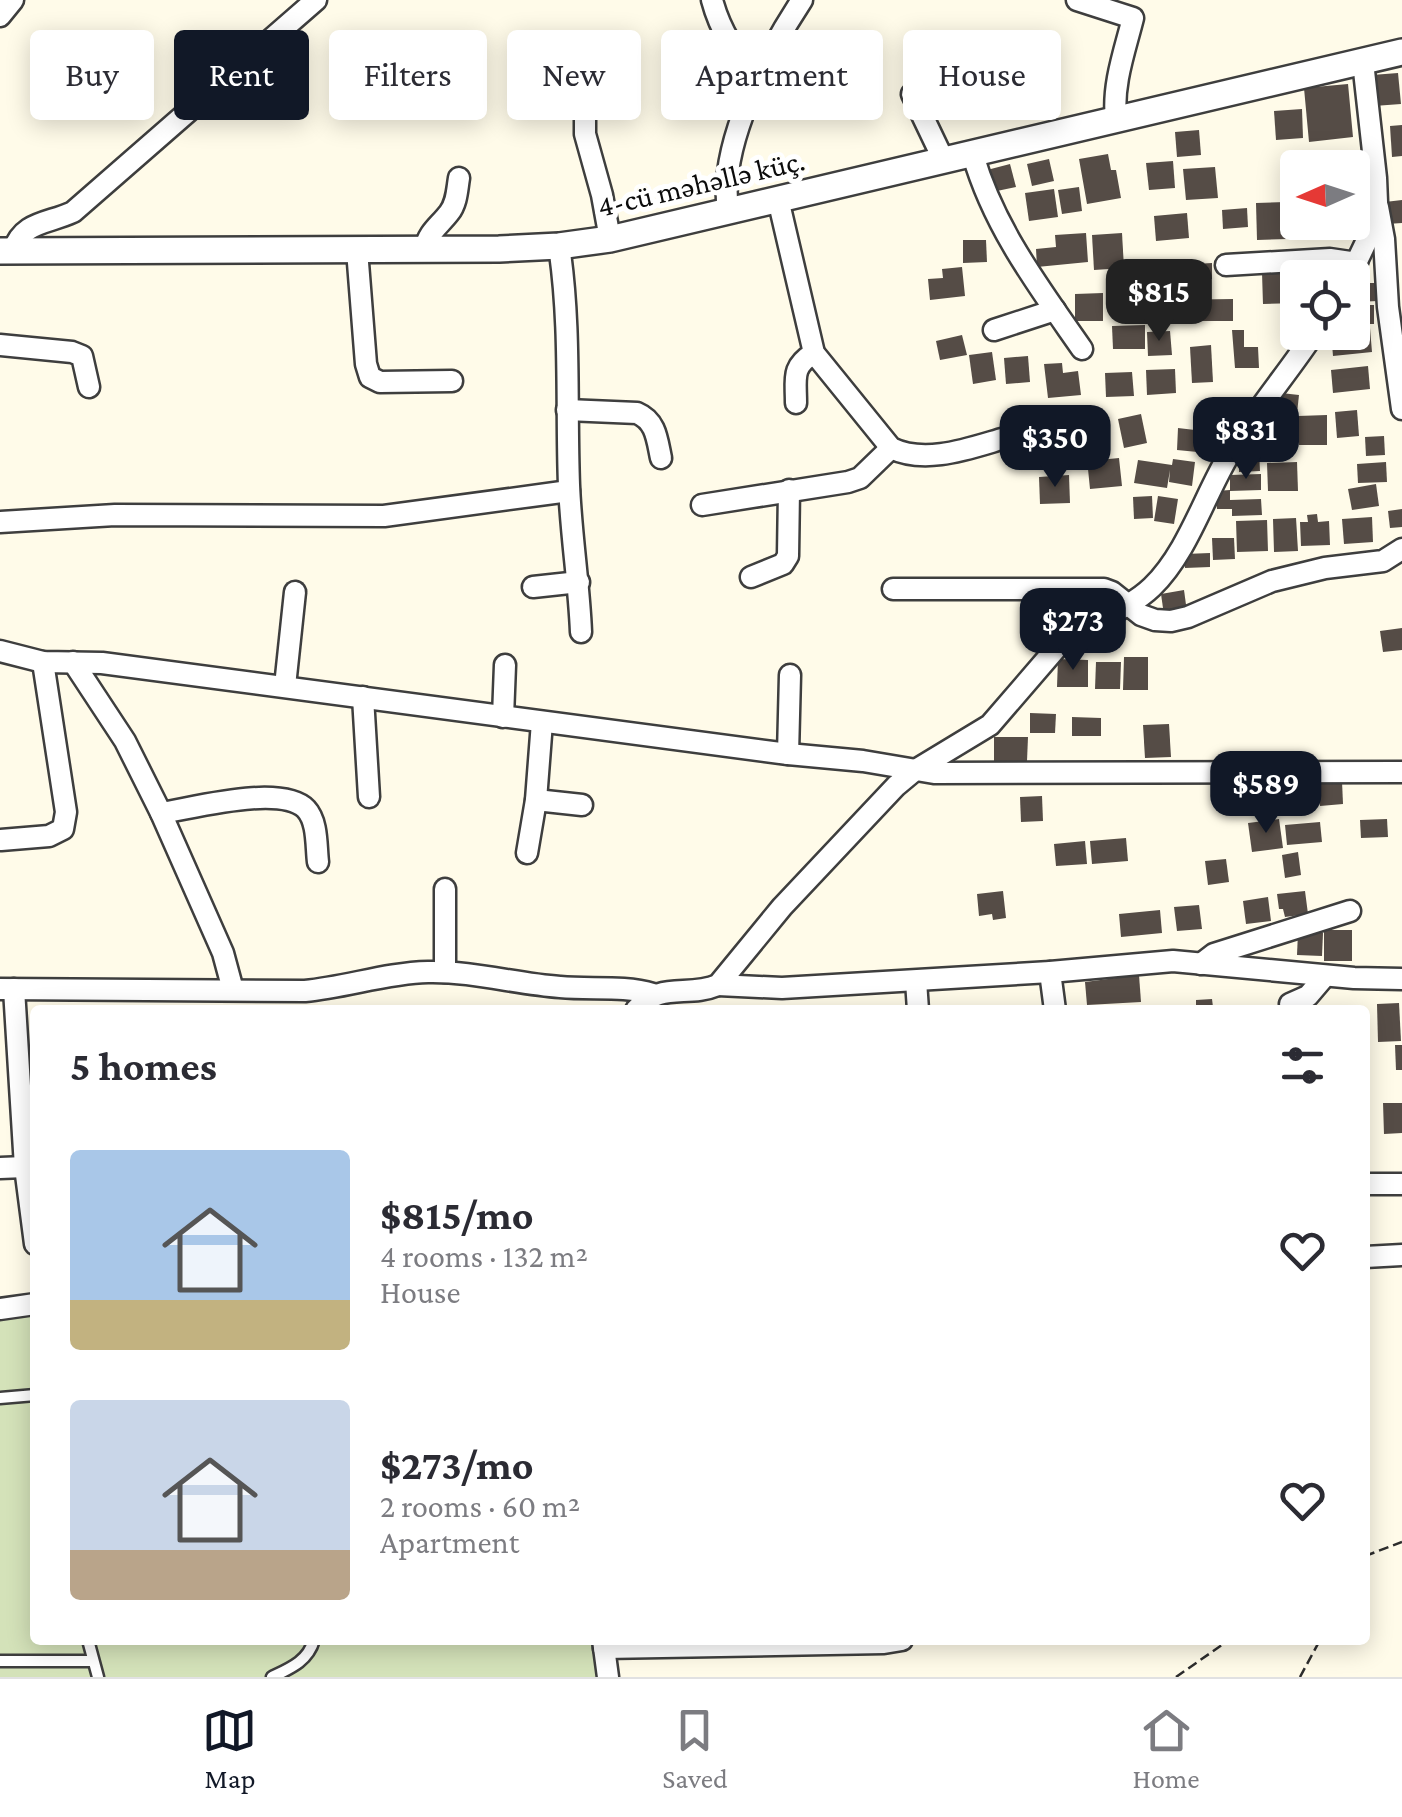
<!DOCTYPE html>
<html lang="en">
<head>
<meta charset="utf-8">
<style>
	:root { --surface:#fff; --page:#f2f2f3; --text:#2b2b33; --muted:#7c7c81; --line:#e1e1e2; --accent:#111827 }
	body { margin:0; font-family:"Crimson Pro",serif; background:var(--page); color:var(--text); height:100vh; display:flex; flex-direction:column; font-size:38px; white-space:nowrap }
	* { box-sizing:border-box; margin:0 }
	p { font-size:32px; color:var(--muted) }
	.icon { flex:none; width:55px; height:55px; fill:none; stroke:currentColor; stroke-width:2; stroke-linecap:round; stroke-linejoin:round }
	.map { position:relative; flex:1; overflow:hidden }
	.panel { position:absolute; left:30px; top:1005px; width:1340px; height:640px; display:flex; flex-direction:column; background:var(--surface); border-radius:10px; box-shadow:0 5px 25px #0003 }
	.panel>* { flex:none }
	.top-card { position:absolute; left:30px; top:30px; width:1342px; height:90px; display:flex; gap:20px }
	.needle { width:65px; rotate:267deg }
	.fabs { position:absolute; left:1280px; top:150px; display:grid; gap:20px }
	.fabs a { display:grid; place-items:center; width:90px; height:90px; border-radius:10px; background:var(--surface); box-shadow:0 5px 25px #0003; font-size:50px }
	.price { position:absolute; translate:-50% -85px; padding:0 22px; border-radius:20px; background:var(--accent); color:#fff; font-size:32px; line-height:65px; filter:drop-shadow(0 2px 5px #0008) }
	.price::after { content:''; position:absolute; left:50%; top:60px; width:30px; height:22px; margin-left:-15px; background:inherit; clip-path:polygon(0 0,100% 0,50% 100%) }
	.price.current { background:#222; color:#fff }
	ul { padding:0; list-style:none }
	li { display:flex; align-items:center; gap:30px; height:250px; padding:0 40px }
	li span { display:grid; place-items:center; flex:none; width:280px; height:200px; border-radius:10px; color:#555 }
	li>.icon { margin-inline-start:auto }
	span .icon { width:120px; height:120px; fill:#fffc; stroke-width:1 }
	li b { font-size:42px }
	h2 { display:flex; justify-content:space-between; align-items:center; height:120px; padding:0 40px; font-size:42px }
	.pill { padding:0 35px; border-radius:10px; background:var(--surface); box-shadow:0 5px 25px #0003; font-size:35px; line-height:90px }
	.pill.current { background:var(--accent); color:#fff }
	.tab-bar { display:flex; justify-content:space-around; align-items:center; height:140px; border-top:2px solid var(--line); background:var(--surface); font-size:28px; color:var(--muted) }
	.tab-bar a { display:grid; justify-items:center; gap:5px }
	.tab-bar .current { color:var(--accent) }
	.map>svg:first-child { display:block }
</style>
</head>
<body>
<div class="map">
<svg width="1402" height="1677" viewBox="0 0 1402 1677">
	<rect width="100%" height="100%" fill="#fffbe9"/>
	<polygon fill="#d4e2b9" points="0,1295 2,1314 35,1313 35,1640 593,1640 598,1677 0,1677"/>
	<g fill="#554c46">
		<polygon points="1398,73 1401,104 1374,106 1372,75"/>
		<polygon points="1348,84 1353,137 1309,142 1304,88"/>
		<polygon points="1302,109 1303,138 1276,140 1274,111"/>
		<polygon points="1402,125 1402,156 1392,157 1390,126"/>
		<polygon points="1199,130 1201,155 1177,157 1175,132"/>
		<polygon points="1108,154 1111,170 1116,170 1121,198 1087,204 1079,159"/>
		<polygon points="1049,159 1054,181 1032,186 1027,164"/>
		<polygon points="1173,161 1175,188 1149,190 1146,163"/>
		<polygon points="1010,164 1016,187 992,192 987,170"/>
		<polygon points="1215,167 1218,198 1186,200 1183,169"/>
		<polygon points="1079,187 1082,211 1062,214 1058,190"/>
		<polygon points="1054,189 1058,217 1029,221 1025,193"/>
		<polygon points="1402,200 1402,223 1387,224 1385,202"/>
		<polygon points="1286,202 1287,239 1257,240 1256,203"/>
		<polygon points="1247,208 1248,227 1223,229 1222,210"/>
		<polygon points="1187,213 1189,238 1156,241 1154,216"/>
		<polygon points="1086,233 1088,262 1037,267 1036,249 1056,247 1055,235"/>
		<polygon points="1122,233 1124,268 1094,270 1092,235"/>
		<polygon points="963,240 986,240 987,262 963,263"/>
		<polygon points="1212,263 1212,279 1206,279 1206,283 1195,284 1195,264"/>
		<polygon points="962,267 965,296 930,300 928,279 943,278 942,269"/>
		<polygon points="1298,272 1298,303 1263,304 1262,273"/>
		<polygon points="1355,283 1378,283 1378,301 1355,302"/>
		<polygon points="1103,293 1103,321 1075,321 1075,294"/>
		<polygon points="1233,299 1233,321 1166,321 1166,300"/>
		<rect x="1352" y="305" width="22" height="19"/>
		<polygon points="1145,325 1145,349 1113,349 1112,326"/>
		<polygon points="1370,328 1372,352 1333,356 1331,332 1352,332 1352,330"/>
		<polygon points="1232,330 1244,330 1244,347 1258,347 1259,368 1235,368"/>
		<polygon points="1170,331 1172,355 1148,356 1147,332"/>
		<polygon points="962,335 967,355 940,360 936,341"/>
		<polygon points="1211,345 1213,382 1192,383 1190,347"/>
		<polygon points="992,352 996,380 973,384 969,355"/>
		<polygon points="1028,356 1030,382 1006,384 1004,358"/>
		<polygon points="1062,363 1063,373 1078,371 1081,395 1048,398 1044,364"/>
		<polygon points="1368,366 1370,389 1333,393 1331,370"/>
		<polygon points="1175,369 1176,393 1147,395 1146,370"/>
		<polygon points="1132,372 1134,396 1106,397 1105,373"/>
		<polygon points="1281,393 1299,395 1297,413 1279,411"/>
		<rect x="1211" y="400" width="30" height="22"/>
		<polygon points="1357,410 1359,436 1337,438 1335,412"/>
		<polygon points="1141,414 1147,443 1124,448 1118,419"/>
		<polygon points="1327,415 1327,445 1299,445 1298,416"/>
		<polygon points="1289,422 1289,446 1261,446 1261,423"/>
		<polygon points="1195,426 1210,427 1208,453 1177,450 1178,428 1195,430"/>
		<polygon points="1384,436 1385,455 1366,456 1365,437"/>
		<polygon points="1259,451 1260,471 1239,472 1239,452"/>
		<polygon points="1119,458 1122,486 1090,489 1088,469 1099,468 1099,460"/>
		<polygon points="1173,459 1195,462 1192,486 1169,482 1170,470 1167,488 1134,483 1138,460 1172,465"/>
		<polygon points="1297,462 1298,491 1268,491 1267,463"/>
		<polygon points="1386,462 1387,482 1358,483 1357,464"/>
		<polygon points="1261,474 1261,490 1230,491 1230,475"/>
		<polygon points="1069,475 1070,503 1040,504 1039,477"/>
		<polygon points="1376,484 1379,506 1352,510 1348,489"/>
		<polygon points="1230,490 1230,500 1261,499 1262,515 1232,516 1232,509 1217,509 1216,491"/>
		<polygon points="1152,496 1153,518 1134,519 1133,497"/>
		<polygon points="1158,496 1178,499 1174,524 1154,521"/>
		<polygon points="1402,509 1402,527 1390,528 1388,511"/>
		<polygon points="1317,514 1318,522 1329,521 1330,545 1301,546 1300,522 1308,522 1307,515"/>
		<polygon points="1372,517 1373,542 1344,544 1342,519"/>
		<polygon points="1296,518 1298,551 1274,552 1273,519"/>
		<polygon points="1267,520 1268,551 1237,552 1236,521"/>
		<polygon points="1212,538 1234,538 1235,559 1213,560"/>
		<polygon points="1210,553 1210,567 1185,568 1185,554"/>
		<polygon points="1184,590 1187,612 1164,615 1161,594"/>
		<polygon points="1402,628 1402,650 1383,652 1380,631"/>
		<polygon points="1124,657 1148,657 1148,690 1123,690"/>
		<polygon points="1058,659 1088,660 1088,687 1057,687"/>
		<polygon points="1096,662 1121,662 1120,689 1095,689"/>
		<polygon points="1030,713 1056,714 1055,733 1030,733"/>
		<polygon points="1072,717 1101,718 1101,736 1072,736"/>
		<polygon points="1169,724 1171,757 1145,758 1143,725"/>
		<polygon points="994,737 1028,737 1027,761 994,761"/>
		<polygon points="1342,781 1343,804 1320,806 1318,783"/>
		<polygon points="1042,796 1043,821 1021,822 1020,797"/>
		<polygon points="1279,819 1283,848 1252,852 1248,823"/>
		<polygon points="1387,819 1388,837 1361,838 1360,820"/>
		<polygon points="1320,822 1322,842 1287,845 1285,825"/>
		<polygon points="1126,838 1128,861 1092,864 1090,841"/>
		<polygon points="1085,841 1087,864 1056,866 1054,844"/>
		<polygon points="1298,852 1301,875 1285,878 1282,855"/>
		<polygon points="1226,859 1229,882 1208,885 1205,861"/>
		<polygon points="1003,891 1006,918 993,920 992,914 979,916 977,894"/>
		<polygon points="1305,891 1308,914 1285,917 1283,909 1279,909 1277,894"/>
		<polygon points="1268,897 1271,921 1246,924 1243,901"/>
		<polygon points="1199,905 1202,929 1177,931 1174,907"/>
		<polygon points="1160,910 1162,933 1121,937 1119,914"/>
		<rect x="1324" y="930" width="28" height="31"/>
		<polygon points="1298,932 1323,933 1322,956 1297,955"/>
		<polygon points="1139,975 1141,1002 1087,1005 1085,982"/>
		<polygon points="1212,999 1213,1007 1225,1006 1225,1010 1196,1010 1196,1000"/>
		<polygon points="1399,1003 1401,1041 1378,1042 1377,1004"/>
		<polygon points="1395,1045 1402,1045 1402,1070 1396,1070"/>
		<polygon points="1383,1103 1402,1103 1402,1133 1384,1134"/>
	</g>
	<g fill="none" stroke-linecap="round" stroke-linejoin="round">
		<defs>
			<g id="service">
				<polyline points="0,1398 35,1395"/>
				<polyline points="88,1640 98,1677"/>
				<polyline points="0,1661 92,1661"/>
				<path d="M272,1677C291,1668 308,1661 314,1640"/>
			</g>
			<g id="minor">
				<path d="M712,0C720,30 735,55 758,76"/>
				<path d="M1077,0L1133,18C1125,50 1112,85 1116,119"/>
				<polyline points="0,16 13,0"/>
				<polyline points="585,92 585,134 602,195 610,239"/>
				<polyline points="912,94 944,161"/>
				<path d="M973,155C994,228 1039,287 1082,349"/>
				<path d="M778,199L814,353L891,448C926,465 970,448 1005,438"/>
				<polyline points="1378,207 1384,239 1388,307 1402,409"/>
				<path d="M728,210C718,146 767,53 802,0"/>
				<path d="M559,246C571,325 566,406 569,485C571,535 579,583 581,632"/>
				<path d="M425,249C428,232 439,226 449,213C457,203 457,190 459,178"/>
				<polyline points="357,250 366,364 370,377 380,382 452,381"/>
				<path d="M13,251C23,221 47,224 73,212L316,0"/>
				<polyline points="1226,265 1330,259 1357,263"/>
				<polyline points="1349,278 1368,238 1377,202 1376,178 1363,62"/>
				<polyline points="994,330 1055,310"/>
				<polyline points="0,345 72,352 82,356 89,387"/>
				<path d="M796,403C796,378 791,367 814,353"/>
				<path d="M567,410L637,413C656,421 657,439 661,458"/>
				<polyline points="702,505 848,482 860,478 891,448"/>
				<polyline points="0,522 115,515 384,516 569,491"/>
				<polyline points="751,577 783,564 788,556 789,490"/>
				<polyline points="533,587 579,582"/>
				<polyline points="893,589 1104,589 1112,592 1141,615 1155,620 1171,621 1188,617 1272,581 1325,568 1383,561 1402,549"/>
				<polyline points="0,651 43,662 102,663 788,754 863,761 934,773 1402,772"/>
				<polyline points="73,662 125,741 161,813 223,953 233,990"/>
				<polyline points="285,686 295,592"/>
				<polyline points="363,697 369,797"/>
				<polyline points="503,717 505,665"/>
				<polyline points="788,754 790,675"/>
				<polyline points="536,800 582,805"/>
				<path d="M161,813C194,808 281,784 306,809C318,822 316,846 318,862"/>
				<polyline points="1,840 49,836 63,829 66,812 43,662"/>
				<polyline points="527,853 536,800 542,722"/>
				<polyline points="445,889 445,972"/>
				<polyline points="1201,964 1214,954 1350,911"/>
				<polyline points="1050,972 1055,1010"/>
				<polyline points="916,981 918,1010"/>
				<polyline points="718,985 782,988 1050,972 1173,961 1354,978 1402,979"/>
				<path d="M0,989L305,991C347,987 386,973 428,972C473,971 516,984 560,987C591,990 623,985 653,994"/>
				<polyline points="14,989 25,1167 35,1244"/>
				<polyline points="1290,1004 1308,996 1325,976"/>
				<path d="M636,1010C660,981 687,998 718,985L782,907L896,786L914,771L990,725L1065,638C1093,619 1127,611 1152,587C1188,552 1204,496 1230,453C1255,411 1288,373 1315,332"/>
				<polyline points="0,1168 25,1167"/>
				<polyline points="1365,1184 1402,1184"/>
				<polyline points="1365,1257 1402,1255"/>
				<polyline points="0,1309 35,1304"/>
				<polyline points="603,1640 608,1677"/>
				<polyline points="604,1648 884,1643 902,1640"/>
			</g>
			<polyline id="tertiary" points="0,251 499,249 559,246 610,239 1402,52"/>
		</defs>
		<use href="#service" stroke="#3e3e3e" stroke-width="15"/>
		<use href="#minor" stroke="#3e3e3e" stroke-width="25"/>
		<use href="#tertiary" stroke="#3e3e3e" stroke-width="30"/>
		<g stroke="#2d2d2d" stroke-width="2.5" stroke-dasharray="10 5" stroke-linecap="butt">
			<polyline points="1365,1556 1402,1542"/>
			<polyline points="1176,1677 1229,1640"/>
			<polyline points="1300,1677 1320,1640"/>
		</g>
		<use href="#service" stroke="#fff" stroke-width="10"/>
		<use href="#minor" stroke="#fff" stroke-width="20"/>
		<use href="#tertiary" stroke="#fff" stroke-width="25"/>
	</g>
	<g text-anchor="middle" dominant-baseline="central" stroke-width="10" stroke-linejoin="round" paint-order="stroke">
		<g font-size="30" fill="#0b0b0b" stroke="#fff">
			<text transform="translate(701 183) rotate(-13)">4-cü məhəllə küç.</text>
		</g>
	</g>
</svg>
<div class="fabs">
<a><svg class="needle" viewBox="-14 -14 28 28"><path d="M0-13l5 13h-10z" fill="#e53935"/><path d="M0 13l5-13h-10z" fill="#7c7c81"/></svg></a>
<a><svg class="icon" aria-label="locate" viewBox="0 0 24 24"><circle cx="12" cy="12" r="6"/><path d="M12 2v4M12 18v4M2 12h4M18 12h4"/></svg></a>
</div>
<b class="price current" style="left:1159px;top:344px">$815</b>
<b class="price" style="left:1246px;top:482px">$831</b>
<b class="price" style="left:1055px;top:490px">$350</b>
<b class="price" style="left:1073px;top:673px">$273</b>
<b class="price" style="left:1266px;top:836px">$589</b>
<div class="top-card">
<a class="pill">Buy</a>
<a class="pill current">Rent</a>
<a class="pill">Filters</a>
<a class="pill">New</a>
<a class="pill">Apartment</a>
<a class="pill">House</a>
</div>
<section class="panel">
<h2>5 homes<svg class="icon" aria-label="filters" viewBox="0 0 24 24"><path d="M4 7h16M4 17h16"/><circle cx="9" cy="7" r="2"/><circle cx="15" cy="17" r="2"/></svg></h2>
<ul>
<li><span style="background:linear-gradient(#a9c7e8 75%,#c2b280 0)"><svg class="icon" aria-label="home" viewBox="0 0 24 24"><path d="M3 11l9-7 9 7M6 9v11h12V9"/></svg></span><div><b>$815/mo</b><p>4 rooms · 132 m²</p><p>House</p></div><svg class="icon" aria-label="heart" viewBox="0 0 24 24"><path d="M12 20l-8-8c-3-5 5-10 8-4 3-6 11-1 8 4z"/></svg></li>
<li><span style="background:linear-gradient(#c9d6e8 75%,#b9a48a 0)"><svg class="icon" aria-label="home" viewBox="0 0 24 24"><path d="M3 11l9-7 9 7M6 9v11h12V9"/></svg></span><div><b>$273/mo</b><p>2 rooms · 60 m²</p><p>Apartment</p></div><svg class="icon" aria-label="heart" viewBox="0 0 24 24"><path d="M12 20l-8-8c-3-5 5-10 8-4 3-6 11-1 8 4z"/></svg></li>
</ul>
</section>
</div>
<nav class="tab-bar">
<a class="current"><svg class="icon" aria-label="map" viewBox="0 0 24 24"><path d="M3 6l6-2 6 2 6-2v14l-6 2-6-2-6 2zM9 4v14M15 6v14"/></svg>Map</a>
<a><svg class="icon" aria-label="saved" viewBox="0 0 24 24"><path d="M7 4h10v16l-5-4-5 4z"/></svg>Saved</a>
<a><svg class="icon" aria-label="home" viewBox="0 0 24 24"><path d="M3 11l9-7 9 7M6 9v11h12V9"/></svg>Home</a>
</nav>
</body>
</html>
